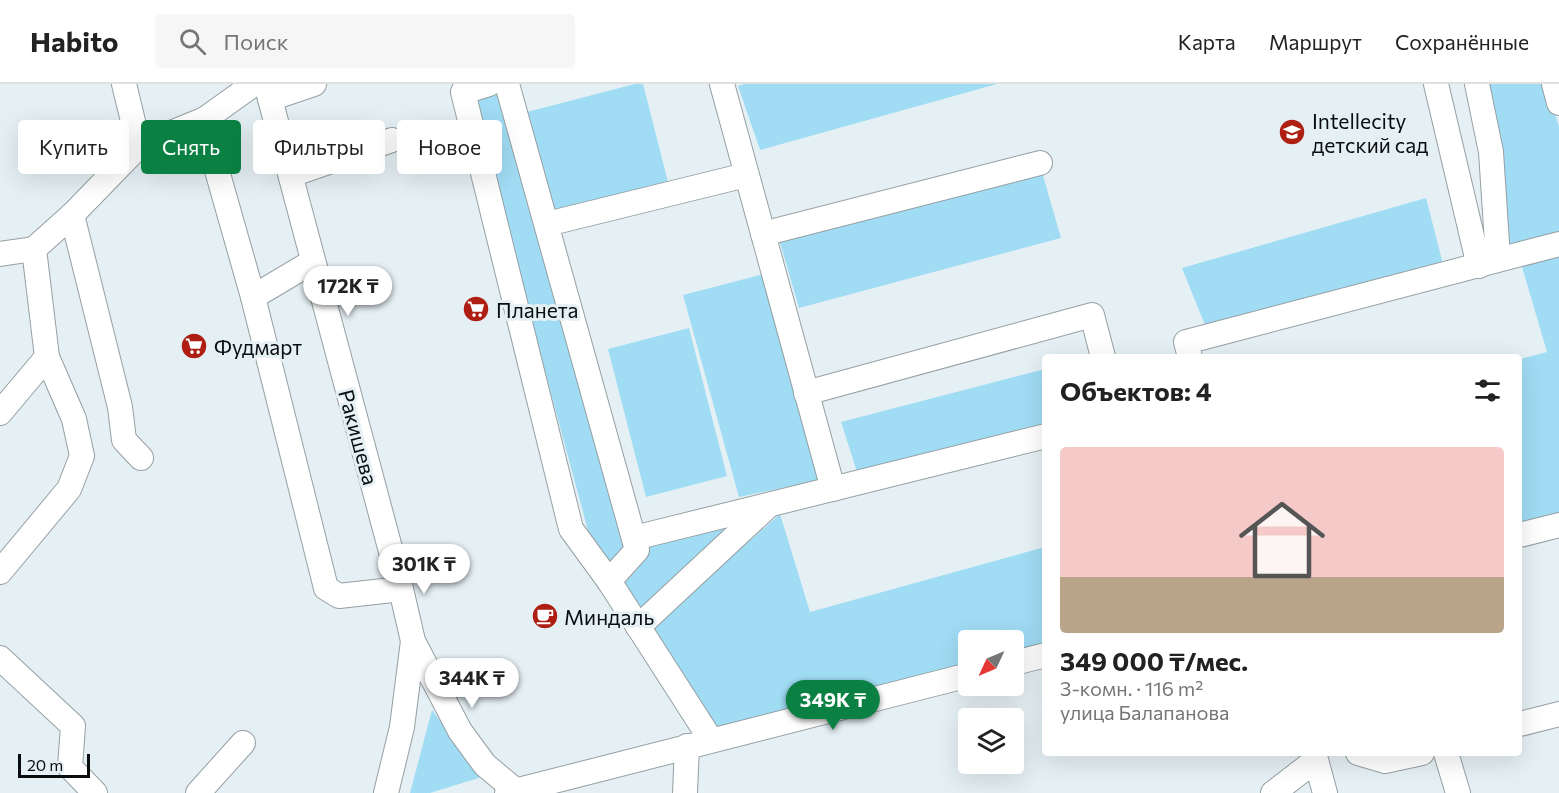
<!DOCTYPE html>
<html lang="ru">
<head>
<meta charset="utf-8">
<style>
	:root { --surface:#fff; --page:#f6f6f6; --text:#222; --muted:#767676; --line:#e0e0e0; --accent:#0b8043 }
	body { margin:0; font-family:Commissioner,sans-serif; background:var(--page); color:var(--text); height:100vh; display:flex; flex-direction:column; font-size:22px; white-space:nowrap }
	* { box-sizing:border-box; margin:0 }
	p { font-size:20px; color:var(--muted) }
	.icon { flex:none; width:33px; height:33px; fill:none; stroke:currentColor; stroke-width:2; stroke-linecap:round; stroke-linejoin:round }
	.map { position:relative; flex:1; overflow:hidden }
	.details { position:absolute; left:1042px; top:270px; width:480px; height:402px; display:flex; flex-direction:column; background:var(--surface); border-radius:6px; box-shadow:0 6px 24px #0002 }
	.details>* { flex:none }
	.top-card { position:absolute; left:18px; top:36px; width:570px; height:54px; display:flex; gap:12px }
	.needle { width:39px; rotate:226deg }
	.controls { position:absolute; left:958px; top:546px; display:grid; gap:12px }
	.controls a { display:grid; place-items:center; width:66px; height:66px; border-radius:6px; background:var(--surface); box-shadow:0 6px 24px #0002; font-size:30px }
	.scale { position:absolute; left:18px; bottom:15px; width:72px; box-sizing:border-box; padding-left:6px; border:3px solid #090d0e; border-top:0; font-size:16px; line-height:21px; white-space:nowrap; color:#090d0e; -webkit-text-stroke:4px #e5f0f4; paint-order:stroke }
	.price { position:absolute; translate:-50% -51px; padding:0 14px; border-radius:21px; background:#fff; color:#222; font-size:20px; line-height:39px; filter:drop-shadow(0 2px 3px #0008) }
	.price::after { content:''; position:absolute; left:50%; top:36px; width:18px; height:14px; margin-left:-9px; background:inherit; clip-path:polygon(0 0,100% 0,50% 100%) }
	.price.current { background:var(--accent); color:#fff }
	ul { padding:0; list-style:none }
	li { display:grid; align-content:center; gap:12px; height:318px; padding:0 18px }
	li+li { border-top:2px solid var(--line) }
	li span { display:grid; place-items:center; height:186px; border-radius:6px; color:#555 }
	li>.icon { margin-inline-start:auto }
	span .icon { width:108px; height:108px; fill:#fffc; stroke-width:1 }
	li b { font-size:26px }
	h2 { display:flex; justify-content:space-between; align-items:center; height:72px; padding:0 18px; font-size:26px }
	.pill { padding:0 21px; border-radius:6px; background:var(--surface); box-shadow:0 6px 24px #0002; font-size:21px; line-height:54px }
	.pill.current { background:var(--accent); color:#fff }
	header { display:flex; align-items:center; gap:36px; box-sizing:border-box; height:84px; padding:0 30px; background:var(--surface); border-bottom:2px solid var(--line) }
	header strong { font-size:28px }
	nav { display:flex; gap:33px; margin-inline-start:auto; font-size:21px }
	.search { width:420px; height:54px; background:var(--page); display:flex; align-items:center; gap:15px; box-sizing:border-box; padding:0 21px; border-radius:6px; color:var(--muted); font-size:22px }
	.map>svg:first-child { display:block }
</style>
</head>
<body>
<header>
<strong>Habito</strong>
<div class="search"><svg class="icon" aria-label="search" viewBox="0 0 24 24"><circle cx="10" cy="10" r="6"/><path d="M15 15l6 6"/></svg>Поиск</div>
<nav><a>Карта</a><a>Маршрут</a><a>Сохранённые</a></nav>
</header>
<div class="map">
<svg width="1559" height="709" viewBox="0 0 1559 709">
	<rect width="100%" height="100%" fill="#e5f0f4"/>
	<g fill="#a0dcf4">
		<polygon points="635,0 643,0 668,98 553,128 527,28"/>
		<polygon points="744,0 997,0 760,66 738,2"/>
		<polygon points="1483,0 1546,0 1559,43 1559,149 1500,168"/>
		<polygon points="502,2 628,467 610,485 590,454 472,16"/>
		<polygon points="1042,88 1061,154 799,224 779,155"/>
		<polygon points="1426,114 1444,184 1205,241 1182,184"/>
		<polygon points="1559,170 1559,435 1520,444 1520,275 1547,268 1520,176"/>
		<polygon points="764,190 820,396 739,413 683,211"/>
		<polygon points="689,244 727,392 646,413 608,265"/>
		<polygon points="1045,285 1045,344 858,391 841,338"/>
		<polygon points="780,430 810,528 1045,463 1045,564 1014,572 1014,556 969,556 969,583 714,647 649,546"/>
		<polygon points="747,434 642,534 615,497 644,456"/>
		<polygon points="432,626 482,693 430,709 410,709"/>
	</g>
	<g fill="none" stroke-linecap="round" stroke-linejoin="round">
		<defs>
			<g id="minor">
				<polyline points="124,0 139,62"/>
				<polyline points="254,0 205,35 206,48 253,213 326,504 339,512 401,505"/>
				<polyline points="266,0 401,505 413,557 402,643 386,709"/>
				<polyline points="489,0 463,8 571,445 609,497 711,656"/>
				<polyline points="507,0 637,466 609,497"/>
				<polyline points="722,0 833,405"/>
				<polyline points="1436,0 1479,182"/>
				<polyline points="1477,0 1491,68 1498,174"/>
				<polyline points="1554,0 1559,19"/>
				<polyline points="270,15 314,0"/>
				<polyline points="291,91 392,56"/>
				<polyline points="72,131 120,323 124,356 141,374"/>
				<polyline points="547,140 746,91"/>
				<polyline points="763,150 1040,79"/>
				<polyline points="34,165 72,131 139,62 205,35"/>
				<polyline points="0,170 34,165 47,273 74,335 82,372 69,405 0,488"/>
				<polyline points="253,213 312,178"/>
				<polyline points="1190,273 1186,258 1559,160"/>
				<polyline points="806,309 1092,231 1103,273"/>
				<polyline points="0,329 47,273"/>
				<polyline points="1520,451 1559,441"/>
				<polyline points="634,454 1046,352"/>
				<polyline points="638,543 768,422"/>
				<polyline points="413,557 460,647 485,681 515,706"/>
				<polyline points="0,574 73,642 70,683 95,709"/>
				<polyline points="1014,579 1046,571"/>
				<polyline points="1520,640 1559,630"/>
				<polyline points="1358,669 1385,677 1422,669"/>
				<polyline points="1446,669 1458,709"/>
				<polyline points="198,709 243,659"/>
				<polyline points="507,709 969,591"/>
				<polyline points="685,709 687,662"/>
				<polyline points="1273,709 1316,676 1325,709"/>
			</g>
		</defs>
		<use href="#minor" stroke="#959fa3" stroke-width="26"/>
		<use href="#minor" stroke="#fff" stroke-width="24"/>
	</g>
	<defs>
		<symbol id="school-disc" viewBox="-11 -11 22 22"><circle r="9.5" fill="#ae1e13" stroke="#e5f0f4"/><path d="M0-5L7-2L0 1L-7-2ZM-4 1L0 2.5L4 1V4Q0 6-4 4Z" fill="#fff"/></symbol>
		<symbol id="supermarket-disc" viewBox="-11 -11 22 22"><circle r="9.5" fill="#ae1e13" stroke="#e5f0f4"/><path d="M-6-5.5h2.5l.6 2H6L4.5 2H-2.5L-4.4-4H-6ZM-1.5 3.2a1.3 1.3 0 1 0 .1 0ZM3 3.2a1.3 1.3 0 1 0 .1 0Z" fill="#fff"/></symbol>
		<symbol id="cafe-disc" viewBox="-11 -11 22 22"><circle r="9.5" fill="#ae1e13" stroke="#e5f0f4"/><path d="M-5.5-4.5H6V0H3Q3 3.5 0 3.5H-2.5Q-5.5 3.5-5.5 0ZM3-3.2v2h1.7v-2ZM-6 4.5H4V6H-6Z" fill="#fff"/></symbol>
	</defs>
	<g fill-rule="evenodd">
		<use href="#school-disc" x="1277" y="33" width="30" height="30"/>
		<use href="#supermarket-disc" x="461" y="210" width="30" height="30"/>
		<use href="#supermarket-disc" x="179" y="247" width="30" height="30"/>
		<use href="#cafe-disc" x="530" y="517" width="30" height="30"/>
	</g>
	<g text-anchor="middle" dominant-baseline="central" stroke-width="6" stroke-linejoin="round" paint-order="stroke">
		<g font-size="21" fill="#090d0e" stroke="#e5f0f4" text-anchor="start">
			<text x="1312" y="36">Intellecity<tspan x="1312" dy="24">детский сад</tspan></text>
			<text x="496" y="225">Планета</text>
			<text x="214" y="262">Фудмарт</text>
			<text x="564" y="532">Миндаль</text>
		</g>
		<g font-size="21" fill="#090d0e" stroke="#e5f0f4">
			<text transform="translate(359 353) rotate(75)">Ракишева</text>
		</g>
	</g>
</svg>
<div class="controls">
<a><svg class="needle" viewBox="-14 -14 28 28"><path d="M0-13l5 13h-10z" fill="#e53935"/><path d="M0 13l5-13h-10z" fill="#767676"/></svg></a>
<a><svg class="icon" aria-label="layers" viewBox="0 0 24 24"><path d="M12 4l9 5-9 5-9-5zM3 14l9 5 9-5"/></svg></a>
</div>
<div class="scale">20 m</div>
<b class="price" style="left:348px;top:233px">172K ₸</b>
<b class="price" style="left:424px;top:511px">301K ₸</b>
<b class="price" style="left:472px;top:625px">344K ₸</b>
<b class="price current" style="left:833px;top:647px">349K ₸</b>
<div class="top-card">
<a class="pill">Купить</a>
<a class="pill current">Снять</a>
<a class="pill">Фильтры</a>
<a class="pill">Новое</a>
</div>
<section class="details">
<h2>Объектов: 4<svg class="icon" aria-label="filters" viewBox="0 0 24 24"><path d="M4 7h16M4 17h16"/><circle cx="9" cy="7" r="2"/><circle cx="15" cy="17" r="2"/></svg></h2>
<ul>
<li><span style="background:linear-gradient(#f6c9c9 70%,#b9a48a 0)"><svg class="icon" aria-label="home" viewBox="0 0 24 24"><path d="M3 11l9-7 9 7M6 9v11h12V9"/></svg></span><div><b>349 000 ₸/мес.</b><p>3-комн. · 116 m²</p><p>улица Балапанова</p></div></li>
</ul>
</section>
</div>
</body>
</html>
